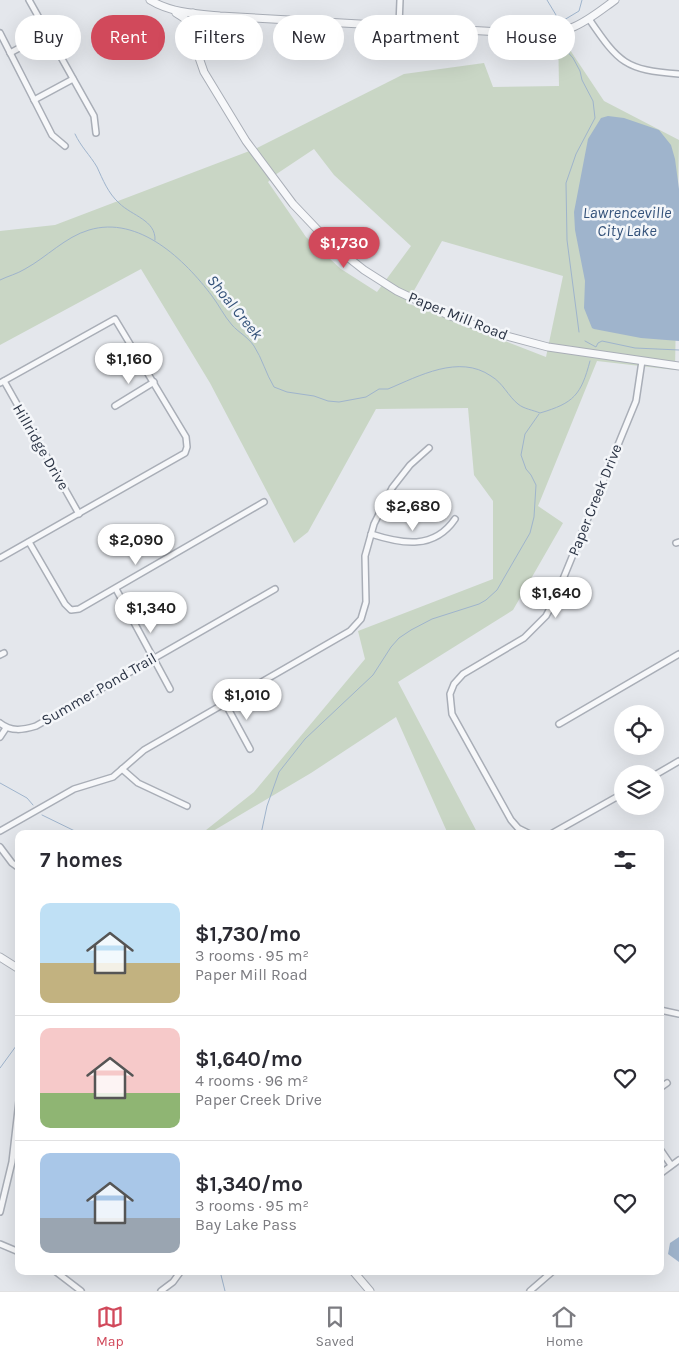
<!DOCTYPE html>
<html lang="en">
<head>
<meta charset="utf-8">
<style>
	:root { --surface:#fff; --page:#f7f7f7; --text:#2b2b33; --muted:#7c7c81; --line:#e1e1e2; --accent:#d1495b }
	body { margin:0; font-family:Karla,sans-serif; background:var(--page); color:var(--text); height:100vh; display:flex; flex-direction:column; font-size:19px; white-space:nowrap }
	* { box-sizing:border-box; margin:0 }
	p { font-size:16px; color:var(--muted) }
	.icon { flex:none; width:28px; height:28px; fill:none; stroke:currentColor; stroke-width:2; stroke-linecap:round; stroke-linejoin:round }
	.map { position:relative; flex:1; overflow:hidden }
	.side { position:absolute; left:15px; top:830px; width:649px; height:445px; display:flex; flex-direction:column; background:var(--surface); border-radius:10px; box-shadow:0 5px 20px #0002 }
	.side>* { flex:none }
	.top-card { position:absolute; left:15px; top:15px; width:650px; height:45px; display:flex; gap:10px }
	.controls { position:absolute; left:614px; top:705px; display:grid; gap:10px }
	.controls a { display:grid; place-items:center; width:50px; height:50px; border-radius:50%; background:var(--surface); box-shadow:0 5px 20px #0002; font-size:25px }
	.price { position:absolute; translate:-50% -42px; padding:0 11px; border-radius:18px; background:#fff; color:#222; font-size:16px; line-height:32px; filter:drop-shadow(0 1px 2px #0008) }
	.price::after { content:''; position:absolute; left:50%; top:30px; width:15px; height:11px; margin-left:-8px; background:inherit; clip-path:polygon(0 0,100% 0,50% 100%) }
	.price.selected { background:var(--accent); color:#fff }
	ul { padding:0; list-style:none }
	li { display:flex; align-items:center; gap:15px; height:125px; padding:0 25px }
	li+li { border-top:1px solid var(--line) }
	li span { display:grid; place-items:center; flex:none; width:140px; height:100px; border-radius:10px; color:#555 }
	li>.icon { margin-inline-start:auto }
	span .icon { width:60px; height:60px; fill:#fffc; stroke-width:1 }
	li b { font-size:21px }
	h2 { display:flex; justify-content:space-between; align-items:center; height:60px; padding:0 25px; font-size:21px }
	.tag { padding:0 18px; border-radius:22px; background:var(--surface); box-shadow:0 5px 20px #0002; font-size:18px; line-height:45px }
	.tag.selected { background:var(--accent); color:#fff }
	.dock { display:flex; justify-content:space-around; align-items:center; height:70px; border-top:1px solid var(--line); background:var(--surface); font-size:14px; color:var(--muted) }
	.dock a { display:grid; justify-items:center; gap:2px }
	.dock .selected { color:var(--accent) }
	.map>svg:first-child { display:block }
</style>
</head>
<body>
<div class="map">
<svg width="679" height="1291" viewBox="0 0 679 1291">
	<rect width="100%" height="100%" fill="#e4e7ec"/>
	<path fill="#c9d6c5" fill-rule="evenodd" d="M558,32L604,101L679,140L675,370L597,361L538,506L563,523L513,610L398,682L478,834H448L396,717L311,773L208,834H201L254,792L365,659L358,631L493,579V501L474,475L468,408L376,409L308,532L294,543L210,383L141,269L0,345V231L55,225L257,148L404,74L484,63L493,87L559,86ZM314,149L334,175L411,246L377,292L341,269L306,237L268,182L275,175ZM442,241L563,276L546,357L407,303Z"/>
	<g fill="#9fb4cc">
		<polygon points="608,116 624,118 659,130 671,145 675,159 679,189 679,341 641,338 594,329 592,328 584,308 585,281 575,230 574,212 588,139 601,118"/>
		<polygon points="679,1237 679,1262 668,1254 670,1243"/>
	</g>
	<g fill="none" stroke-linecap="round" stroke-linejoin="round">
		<g stroke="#9fb4cc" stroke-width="1">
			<polyline points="547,0 556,15 554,24"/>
			<polyline points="554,26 579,11 582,0"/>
			<polyline points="555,34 555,38 573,58 580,71 582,80 593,101 595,118 576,154 566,183 567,240 579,332"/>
			<path d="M75,134C81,147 90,155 97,167C103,180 108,193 119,203C132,216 156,220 155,240"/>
			<path d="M0,280C8,276 17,274 25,269C47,257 65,237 89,230C139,215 185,260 212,296C219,305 224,316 232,325C238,332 248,337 254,346C262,358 266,374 274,387L287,392L314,396L328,401L339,402L366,397L379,389H388C419,376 459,354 491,376C503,383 508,396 518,404C524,409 533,410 540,413C574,403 581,395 590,361"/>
			<polyline points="585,341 596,347 598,343 602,341 635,348 679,350"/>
			<polyline points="0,783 27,798 33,805"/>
			<polyline points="42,815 81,834"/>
			<polyline points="261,834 267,806 279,772 305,739 373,675 391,647 399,638 411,630 432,619 479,604 486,600 497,590 530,533 534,517 536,485 531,475 526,469 521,455 525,434 539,414"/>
			<polyline points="0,1068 19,1042"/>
			<polyline points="220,1271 225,1291"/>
		</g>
		<defs>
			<g id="minor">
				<polyline points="29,0 94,116 96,133"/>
				<path d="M589,19C619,63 625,70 679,74"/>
				<polyline points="399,25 400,0"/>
				<polyline points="0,33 52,135 65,146"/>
				<polyline points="10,53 47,33"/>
				<polyline points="34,100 73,79"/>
				<polyline points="4,381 79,514"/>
				<polyline points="0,383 115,319 186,437 187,447 185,453 0,558"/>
				<polyline points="115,406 154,382"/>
				<path d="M371,534C402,544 434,550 455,519"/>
				<polyline points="29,542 65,604 71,610 79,609 264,502"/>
				<polyline points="676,543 679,542"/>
				<polyline points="116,589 170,689"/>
				<polyline points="0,655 4,653"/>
				<polyline points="225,703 250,749"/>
				<path d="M0,723C11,732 23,730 36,726L275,589"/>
				<polyline points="559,724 679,654"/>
				<polyline points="0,737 6,728"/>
				<polyline points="122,769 138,783 187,806"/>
				<polyline points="655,775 679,761"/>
				<polyline points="0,831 74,789 113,777 144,750 350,631 361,619 366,602 365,556 374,524 392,488 410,465 429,448"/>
				<polyline points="530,834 518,828 511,820 452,714 450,694 454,684 463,674 524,638 546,616 554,601 636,401 642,361"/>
				<polyline points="551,834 622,794"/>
				<polyline points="0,847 12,863 19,868"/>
				<polyline points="660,1010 679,1014"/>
				<polyline points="660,1088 667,1083"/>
				<polyline points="660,1149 671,1165"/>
				<polyline points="660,1174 679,1160"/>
				<polyline points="0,1212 12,1162 19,1101"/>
				<polyline points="0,1244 19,1252"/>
				<polyline points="55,1271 81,1291"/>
				<polyline points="161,1291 173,1282 181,1271"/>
				<polyline points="530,1291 553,1271"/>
			</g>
			<g id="tertiary">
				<path d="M150,0C171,13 197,14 220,16L519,33C536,33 555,34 571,28C587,22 601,10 615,0"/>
				<path d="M176,13C184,18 190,21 192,30"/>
				<polyline points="193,13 196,49 204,72 246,141 293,204 331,244 364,270 397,291 446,314 492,332 548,347 679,366"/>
				<polyline points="194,36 206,21 218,17"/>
				<polyline points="0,957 19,969"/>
				<polyline points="353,1271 370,1291"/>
			</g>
		</defs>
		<use href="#minor" stroke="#a9aeb7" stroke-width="8"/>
		<use href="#tertiary" stroke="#a9aeb7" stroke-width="9"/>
		<use href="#minor" stroke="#f7f8fa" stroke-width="5"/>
		<use href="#tertiary" stroke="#f7f8fa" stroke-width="7"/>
	</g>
	<g text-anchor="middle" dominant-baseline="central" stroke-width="5" stroke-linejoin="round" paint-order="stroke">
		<g font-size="15" fill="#2b3445" stroke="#f4f6f9">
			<text transform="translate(458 316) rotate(22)">Paper Mill Road</text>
			<text transform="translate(41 447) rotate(60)">Hillridge Drive</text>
			<text transform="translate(595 500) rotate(-68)">Paper Creek Drive</text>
			<text transform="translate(99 689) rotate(-30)">Summer Pond Trail</text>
		</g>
		<g font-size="16" font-style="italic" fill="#34527a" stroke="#f4f6f9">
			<text x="627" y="212">Lawrenceville<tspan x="627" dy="18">City Lake</tspan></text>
			<text transform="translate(235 307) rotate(51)">Shoal Creek</text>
		</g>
	</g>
</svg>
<div class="controls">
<a><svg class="icon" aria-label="locate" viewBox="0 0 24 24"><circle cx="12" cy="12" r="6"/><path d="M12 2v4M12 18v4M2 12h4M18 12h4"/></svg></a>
<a><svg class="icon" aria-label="layers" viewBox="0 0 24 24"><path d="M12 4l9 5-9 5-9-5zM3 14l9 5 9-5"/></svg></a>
</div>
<b class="price selected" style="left:344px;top:269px">$1,730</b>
<b class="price" style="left:129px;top:385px">$1,160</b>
<b class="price" style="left:413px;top:532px">$2,680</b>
<b class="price" style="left:136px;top:566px">$2,090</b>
<b class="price" style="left:556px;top:619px">$1,640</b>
<b class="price" style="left:151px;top:634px">$1,340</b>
<b class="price" style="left:247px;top:721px">$1,010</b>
<div class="top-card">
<a class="tag">Buy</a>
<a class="tag selected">Rent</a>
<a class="tag">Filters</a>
<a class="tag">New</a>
<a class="tag">Apartment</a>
<a class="tag">House</a>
</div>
<section class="side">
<h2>7 homes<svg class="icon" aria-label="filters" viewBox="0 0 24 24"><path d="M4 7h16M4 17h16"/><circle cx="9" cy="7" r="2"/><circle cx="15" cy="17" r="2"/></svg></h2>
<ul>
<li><span style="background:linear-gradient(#bfe0f5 60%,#c2b280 0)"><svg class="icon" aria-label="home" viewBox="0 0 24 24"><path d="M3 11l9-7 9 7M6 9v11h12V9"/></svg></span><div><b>$1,730/mo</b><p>3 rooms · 95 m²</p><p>Paper Mill Road</p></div><svg class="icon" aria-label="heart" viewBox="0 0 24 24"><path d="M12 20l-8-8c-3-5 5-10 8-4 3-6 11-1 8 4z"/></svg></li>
<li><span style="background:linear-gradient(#f6c9c9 65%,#8fb573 0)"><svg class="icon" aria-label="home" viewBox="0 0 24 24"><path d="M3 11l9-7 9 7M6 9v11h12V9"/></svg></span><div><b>$1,640/mo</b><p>4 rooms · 96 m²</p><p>Paper Creek Drive</p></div><svg class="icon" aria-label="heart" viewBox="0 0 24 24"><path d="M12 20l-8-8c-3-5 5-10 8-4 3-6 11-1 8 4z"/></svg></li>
<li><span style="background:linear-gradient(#a9c7e8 65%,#9aa5b1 0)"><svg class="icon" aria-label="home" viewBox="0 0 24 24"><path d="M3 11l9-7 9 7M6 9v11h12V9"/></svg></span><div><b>$1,340/mo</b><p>3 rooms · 95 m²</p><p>Bay Lake Pass</p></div><svg class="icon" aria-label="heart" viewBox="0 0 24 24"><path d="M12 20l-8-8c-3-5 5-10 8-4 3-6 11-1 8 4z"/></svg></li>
</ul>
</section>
</div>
<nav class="dock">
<a class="selected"><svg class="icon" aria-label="map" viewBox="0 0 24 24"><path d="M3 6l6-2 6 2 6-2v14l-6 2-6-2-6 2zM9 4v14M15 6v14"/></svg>Map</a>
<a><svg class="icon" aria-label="saved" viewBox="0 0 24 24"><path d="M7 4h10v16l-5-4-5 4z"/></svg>Saved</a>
<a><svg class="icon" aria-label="home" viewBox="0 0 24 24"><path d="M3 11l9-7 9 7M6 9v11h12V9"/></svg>Home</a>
</nav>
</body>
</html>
